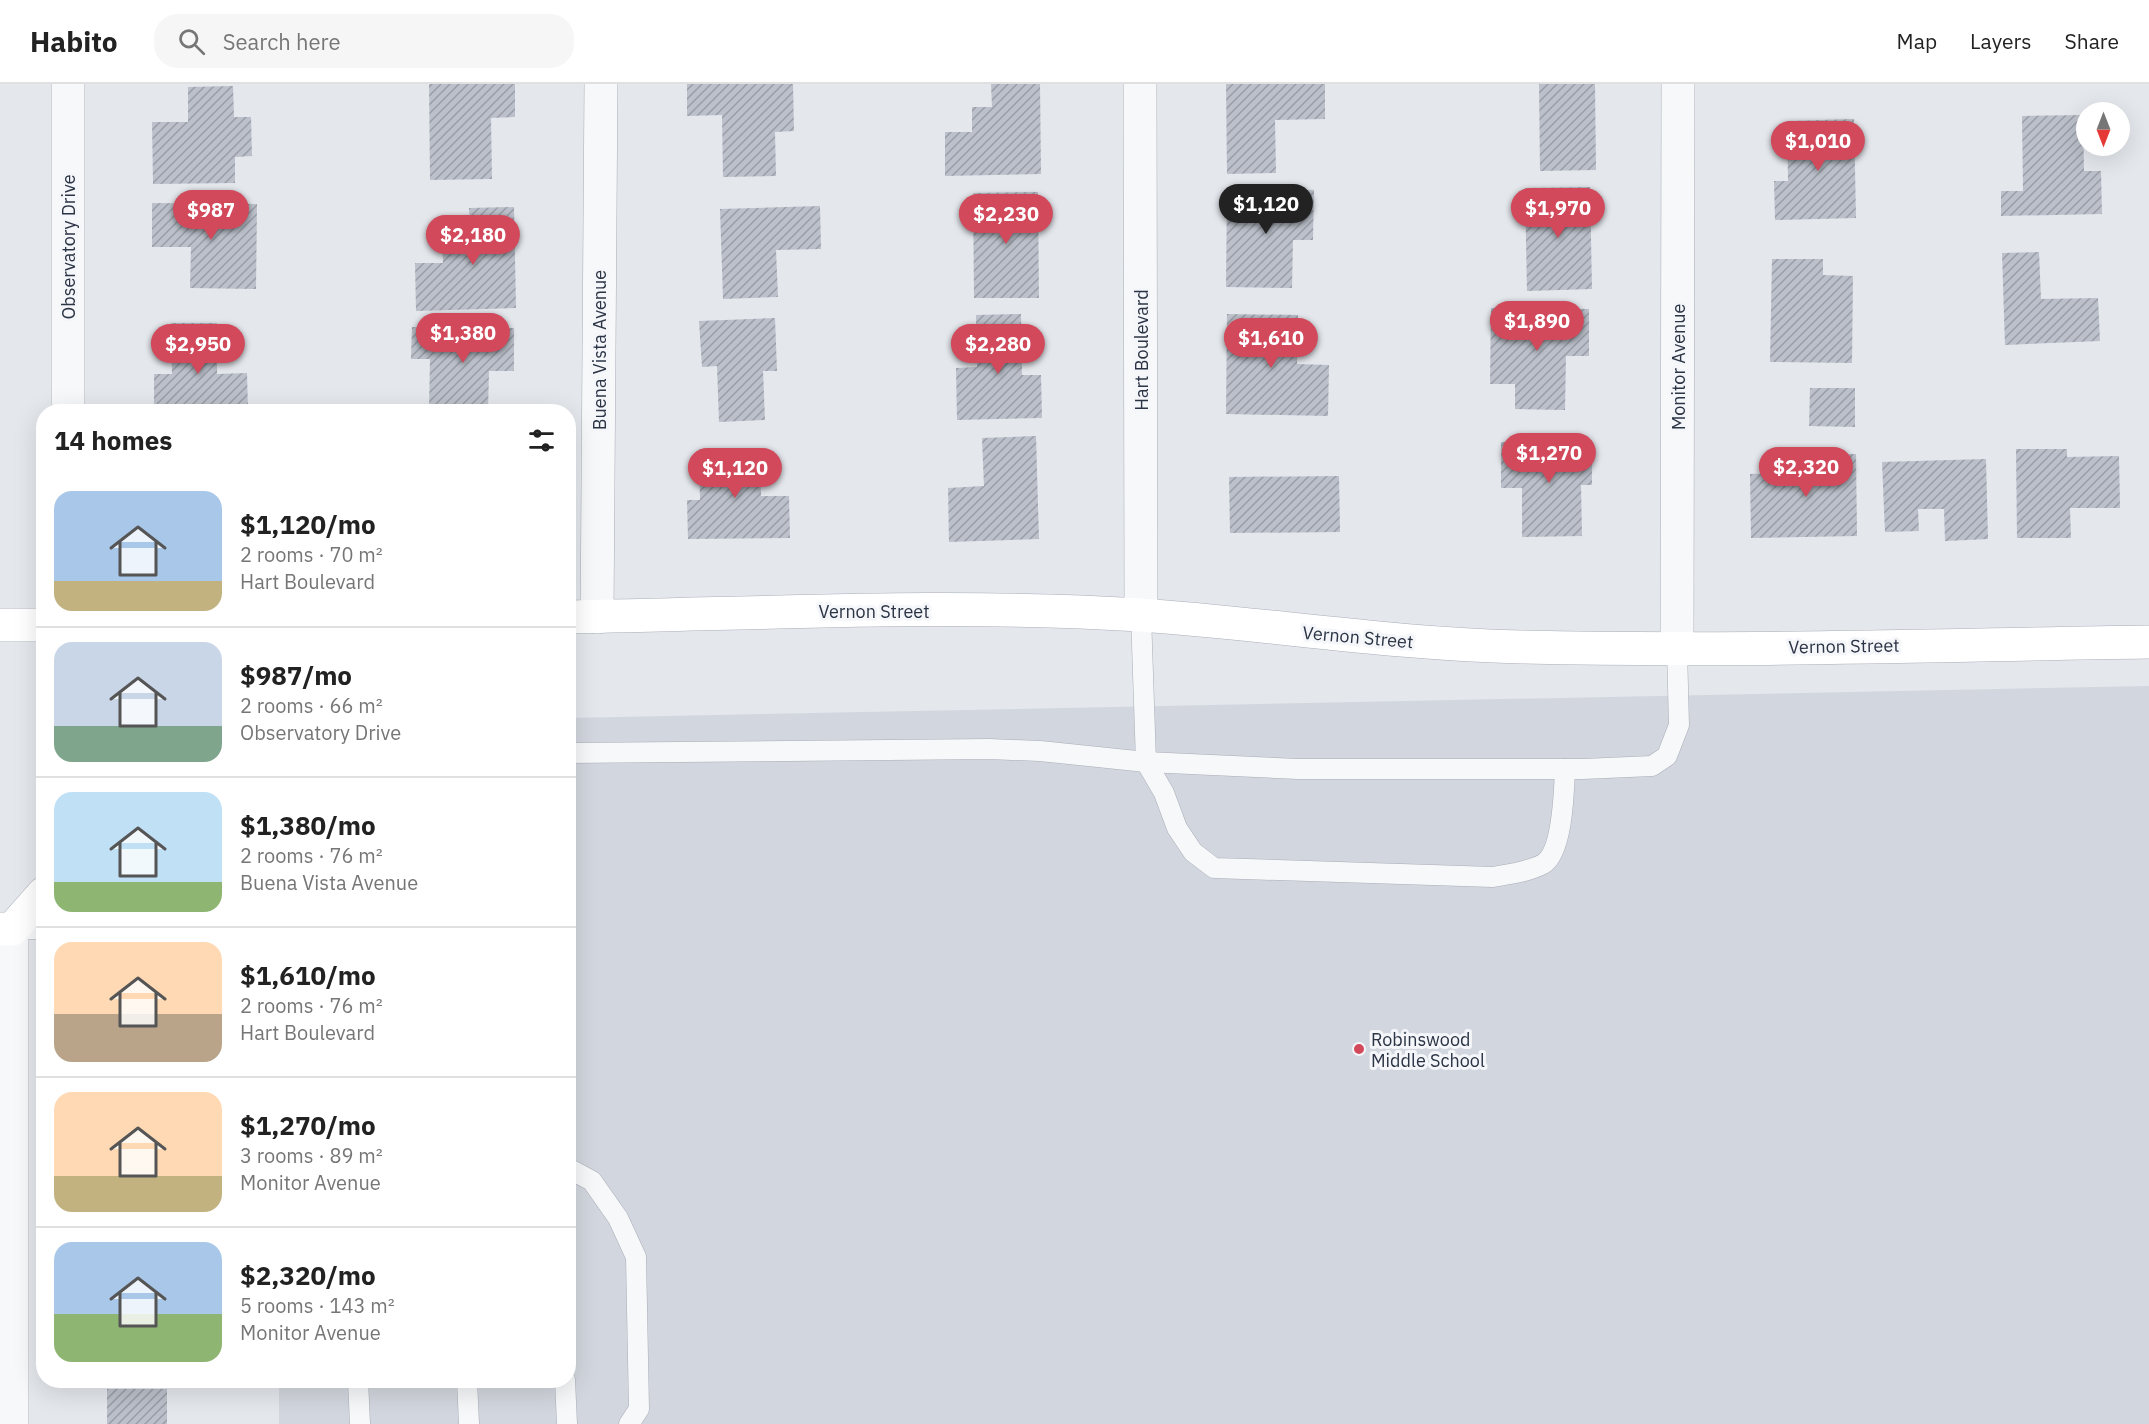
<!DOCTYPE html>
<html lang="en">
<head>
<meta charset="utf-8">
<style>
	:root { --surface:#fff; --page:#f6f6f6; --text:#222; --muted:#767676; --line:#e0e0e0; --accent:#d1495b }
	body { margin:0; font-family:"IBM Plex Sans",sans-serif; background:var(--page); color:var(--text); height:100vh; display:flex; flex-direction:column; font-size:22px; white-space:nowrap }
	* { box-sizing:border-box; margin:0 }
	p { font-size:20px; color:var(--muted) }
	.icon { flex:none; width:33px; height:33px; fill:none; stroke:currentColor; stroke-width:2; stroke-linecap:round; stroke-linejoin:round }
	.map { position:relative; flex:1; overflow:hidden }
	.side { position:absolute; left:36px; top:320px; width:540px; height:984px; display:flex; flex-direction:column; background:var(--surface); border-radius:24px; box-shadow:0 6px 24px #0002 }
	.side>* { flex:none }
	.needle { width:39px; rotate:180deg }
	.fabs { position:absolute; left:2076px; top:18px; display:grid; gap:12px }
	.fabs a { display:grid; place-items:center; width:54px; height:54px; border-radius:50%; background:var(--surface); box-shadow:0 6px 24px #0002; font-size:30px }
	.price { position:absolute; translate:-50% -51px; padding:0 14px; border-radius:21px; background:var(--accent); color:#fff; font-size:20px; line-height:39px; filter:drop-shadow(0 2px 3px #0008) }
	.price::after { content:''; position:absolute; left:50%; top:36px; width:18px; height:14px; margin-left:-9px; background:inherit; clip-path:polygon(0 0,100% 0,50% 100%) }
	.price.selected { background:#222; color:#fff }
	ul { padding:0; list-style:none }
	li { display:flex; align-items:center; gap:18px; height:150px; padding:0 18px }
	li+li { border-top:2px solid var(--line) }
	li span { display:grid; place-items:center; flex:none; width:168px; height:120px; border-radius:18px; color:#555 }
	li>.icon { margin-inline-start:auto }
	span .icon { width:72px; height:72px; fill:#fffc; stroke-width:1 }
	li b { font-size:26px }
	h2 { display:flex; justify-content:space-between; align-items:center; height:72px; padding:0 18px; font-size:26px }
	header { display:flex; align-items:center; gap:36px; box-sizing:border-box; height:84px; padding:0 30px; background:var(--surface); border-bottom:2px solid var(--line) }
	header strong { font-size:28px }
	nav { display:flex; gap:33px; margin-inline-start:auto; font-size:21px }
	.search { width:420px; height:54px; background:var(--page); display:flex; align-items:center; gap:15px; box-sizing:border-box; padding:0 21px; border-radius:24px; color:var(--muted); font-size:22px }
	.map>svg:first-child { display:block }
</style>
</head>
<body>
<header>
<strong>Habito</strong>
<div class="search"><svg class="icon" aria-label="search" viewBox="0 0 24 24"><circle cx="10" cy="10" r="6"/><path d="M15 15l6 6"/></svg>Search here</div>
<nav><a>Map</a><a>Layers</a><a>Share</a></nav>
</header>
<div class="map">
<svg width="2149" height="1340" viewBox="0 0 2149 1340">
	<defs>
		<pattern id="building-hatch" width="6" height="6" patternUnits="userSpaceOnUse" patternTransform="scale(1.5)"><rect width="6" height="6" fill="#bbc0ca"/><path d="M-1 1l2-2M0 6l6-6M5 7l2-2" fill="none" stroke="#989da6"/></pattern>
	</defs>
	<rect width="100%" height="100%" fill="#e4e7ec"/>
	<polygon fill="#d2d6de" points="2149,602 2149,1340 279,1340 279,1296 568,1296 569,634"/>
	<g fill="url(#building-hatch)">
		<polygon points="429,0 515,0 515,33 491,34 492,95 430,96"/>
		<polygon points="687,0 793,0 794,47 775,48 776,92 723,93 722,31 687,32"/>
		<polygon points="991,0 1040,0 1041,90 945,92 945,48 972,48 972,23 992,23"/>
		<polygon points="1226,0 1325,0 1325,35 1275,36 1276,89 1227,90"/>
		<polygon points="1539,0 1595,0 1596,86 1540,87"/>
		<polygon points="233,2 234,33 251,33 252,72 235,73 235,99 153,100 152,38 188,38 188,3"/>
		<polygon points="2083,31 2084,87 2101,87 2102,130 2001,132 2001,107 2023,107 2022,32"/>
		<polygon points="1854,35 1856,134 1775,136 1774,97 1788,97 1787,37"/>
		<polygon points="1590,103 1592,205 1527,207 1525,104"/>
		<polygon points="1227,105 1314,106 1313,156 1293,156 1292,204 1226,203"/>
		<polygon points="1038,108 1039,214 974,214 973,109"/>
		<polygon points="152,119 257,120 256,205 190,204 191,163 152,163"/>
		<polygon points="820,122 821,165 776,166 778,213 723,215 720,125"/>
		<polygon points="514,123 516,224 416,227 415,179 443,179 442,149 470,149 469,124"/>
		<polygon points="2039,168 2041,215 2098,214 2100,257 2005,261 2002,169"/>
		<polygon points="1772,175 1823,175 1823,191 1853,192 1852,279 1770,278"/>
		<polygon points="1491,224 1589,225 1589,272 1566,272 1565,326 1515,325 1515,300 1490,300"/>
		<polygon points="1021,230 1022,291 1041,291 1042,334 957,336 956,284 977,283 976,231"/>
		<polygon points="1227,230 1298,231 1297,280 1329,281 1328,332 1226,330"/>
		<polygon points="775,234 777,287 763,287 765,336 719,338 717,282 702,283 699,237"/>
		<polygon points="171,239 217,239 217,290 247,289 248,327 154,327 154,290 172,290"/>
		<polygon points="412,243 514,244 514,287 489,287 488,327 429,327 430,275 411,275"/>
		<polygon points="1810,304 1855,304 1855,343 1809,342"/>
		<polygon points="1036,352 1039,455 949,458 948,404 984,402 982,354"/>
		<polygon points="1592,356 1592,401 1581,401 1582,452 1522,453 1522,404 1501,404 1501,358"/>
		<polygon points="760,364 761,412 789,412 790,454 688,455 687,416 700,416 699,365"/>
		<polygon points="2016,365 2067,365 2067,373 2119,372 2120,424 2070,424 2071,454 2017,454"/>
		<polygon points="1856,370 1857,452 1751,454 1750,390 1779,389 1779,371"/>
		<polygon points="1986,375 1988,455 1945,457 1944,425 1918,425 1919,447 1885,448 1882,378"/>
		<polygon points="1339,392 1340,448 1230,449 1229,393"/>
		<rect x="107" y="1305" width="60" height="35"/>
	</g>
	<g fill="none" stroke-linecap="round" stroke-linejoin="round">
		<defs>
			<g id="lane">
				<path d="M1141,531L1146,678L1164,709L1177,744L1193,768L1214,784L1493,793C1509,790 1528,788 1543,780C1563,768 1564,706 1565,685"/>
				<polyline points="568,669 989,665 1040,667 1146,678 1298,685 1583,685 1652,682 1667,672 1679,641 1677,565"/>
				<polyline points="12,845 44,845"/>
				<polyline points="568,1084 592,1097 618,1134 636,1173 639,1325 629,1340"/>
				<polyline points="358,1296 360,1340"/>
				<polyline points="467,1296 469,1340"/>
				<polyline points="565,1296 567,1340"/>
			</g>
			<g id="street">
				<polyline points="1140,0 1141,531"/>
				<polyline points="68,327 68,0"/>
				<polyline points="597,533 601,0"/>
				<polyline points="1677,565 1678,0"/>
				<polyline points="12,845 12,1340"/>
			</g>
			<g id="secondary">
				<path d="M568,533C759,530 950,519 1141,531C1268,540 1393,560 1521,563C1730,568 1940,561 2149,558"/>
				<polyline points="0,541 44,541"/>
				<polyline points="0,845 12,845 44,809"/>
			</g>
		</defs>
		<use href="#lane" stroke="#a9aeb7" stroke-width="21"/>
		<use href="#street" stroke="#a9aeb7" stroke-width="34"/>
		<use href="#secondary" stroke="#a9aeb7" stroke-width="34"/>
		<use href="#lane" stroke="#f7f8fa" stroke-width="20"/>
		<use href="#street" stroke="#f7f8fa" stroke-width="33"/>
		<use href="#secondary" stroke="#fff" stroke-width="33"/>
	</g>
	<circle fill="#d1495b" stroke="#f4f6f9" stroke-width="2" cx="1359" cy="965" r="6"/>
	<g text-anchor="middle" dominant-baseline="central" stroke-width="6" stroke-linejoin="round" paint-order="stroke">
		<g font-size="18" fill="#2b3445" stroke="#f4f6f9">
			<text transform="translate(68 163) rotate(-90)">Observatory Drive</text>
			<text transform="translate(599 266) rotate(-90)">Buena Vista Avenue</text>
			<text transform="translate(1141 266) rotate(-90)">Hart Boulevard</text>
			<text transform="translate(1678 283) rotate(-90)">Monitor Avenue</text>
			<text x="874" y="527">Vernon Street</text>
			<text transform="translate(1358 553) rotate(5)">Vernon Street</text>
			<text transform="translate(1844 562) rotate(-1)">Vernon Street</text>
		</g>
		<g font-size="18" fill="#2b3445" stroke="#f4f6f9" text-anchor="start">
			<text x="1371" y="955">Robinswood<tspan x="1371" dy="21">Middle School</tspan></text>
		</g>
	</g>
</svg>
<div class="fabs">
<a><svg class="needle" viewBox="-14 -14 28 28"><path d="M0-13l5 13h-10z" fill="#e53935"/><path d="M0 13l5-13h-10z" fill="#767676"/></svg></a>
</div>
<b class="price" style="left:1818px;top:88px">$1,010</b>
<b class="price selected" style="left:1266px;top:151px">$1,120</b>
<b class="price" style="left:1558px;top:155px">$1,970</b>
<b class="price" style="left:211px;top:157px">$987</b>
<b class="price" style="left:1006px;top:161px">$2,230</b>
<b class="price" style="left:473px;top:182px">$2,180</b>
<b class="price" style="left:1537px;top:268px">$1,890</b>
<b class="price" style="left:463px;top:280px">$1,380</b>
<b class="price" style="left:1271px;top:285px">$1,610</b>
<b class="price" style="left:198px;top:291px">$2,950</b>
<b class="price" style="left:998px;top:291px">$2,280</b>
<b class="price" style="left:1549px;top:400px">$1,270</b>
<b class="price" style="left:1806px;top:414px">$2,320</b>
<b class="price" style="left:735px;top:415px">$1,120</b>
<section class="side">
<h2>14 homes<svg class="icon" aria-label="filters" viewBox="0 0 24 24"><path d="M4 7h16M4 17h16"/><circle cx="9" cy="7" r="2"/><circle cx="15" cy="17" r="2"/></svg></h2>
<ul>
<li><span style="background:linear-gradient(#a9c7e8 75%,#c2b280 0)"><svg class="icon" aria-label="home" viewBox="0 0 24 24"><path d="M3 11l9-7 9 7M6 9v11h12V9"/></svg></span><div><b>$1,120/mo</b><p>2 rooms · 70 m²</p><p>Hart Boulevard</p></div></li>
<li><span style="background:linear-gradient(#c9d6e8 70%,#7fa58c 0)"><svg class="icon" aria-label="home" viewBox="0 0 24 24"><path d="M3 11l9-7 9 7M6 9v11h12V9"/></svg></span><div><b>$987/mo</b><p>2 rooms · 66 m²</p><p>Observatory Drive</p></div></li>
<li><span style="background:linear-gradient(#bfe0f5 75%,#8fb573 0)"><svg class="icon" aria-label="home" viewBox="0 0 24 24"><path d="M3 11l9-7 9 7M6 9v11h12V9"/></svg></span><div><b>$1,380/mo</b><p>2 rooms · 76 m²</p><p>Buena Vista Avenue</p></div></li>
<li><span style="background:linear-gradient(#ffd9b3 60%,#b9a48a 0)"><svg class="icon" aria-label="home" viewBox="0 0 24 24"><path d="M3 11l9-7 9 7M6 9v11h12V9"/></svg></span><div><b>$1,610/mo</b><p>2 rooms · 76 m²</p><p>Hart Boulevard</p></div></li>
<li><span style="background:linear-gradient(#ffd9b3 70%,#c2b280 0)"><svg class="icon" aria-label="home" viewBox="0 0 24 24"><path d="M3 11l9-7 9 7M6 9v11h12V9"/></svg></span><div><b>$1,270/mo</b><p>3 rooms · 89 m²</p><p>Monitor Avenue</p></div></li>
<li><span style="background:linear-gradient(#a9c7e8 60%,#8fb573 0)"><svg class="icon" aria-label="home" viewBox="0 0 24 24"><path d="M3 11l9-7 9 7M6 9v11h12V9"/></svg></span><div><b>$2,320/mo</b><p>5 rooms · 143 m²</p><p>Monitor Avenue</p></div></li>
</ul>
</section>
</div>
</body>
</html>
